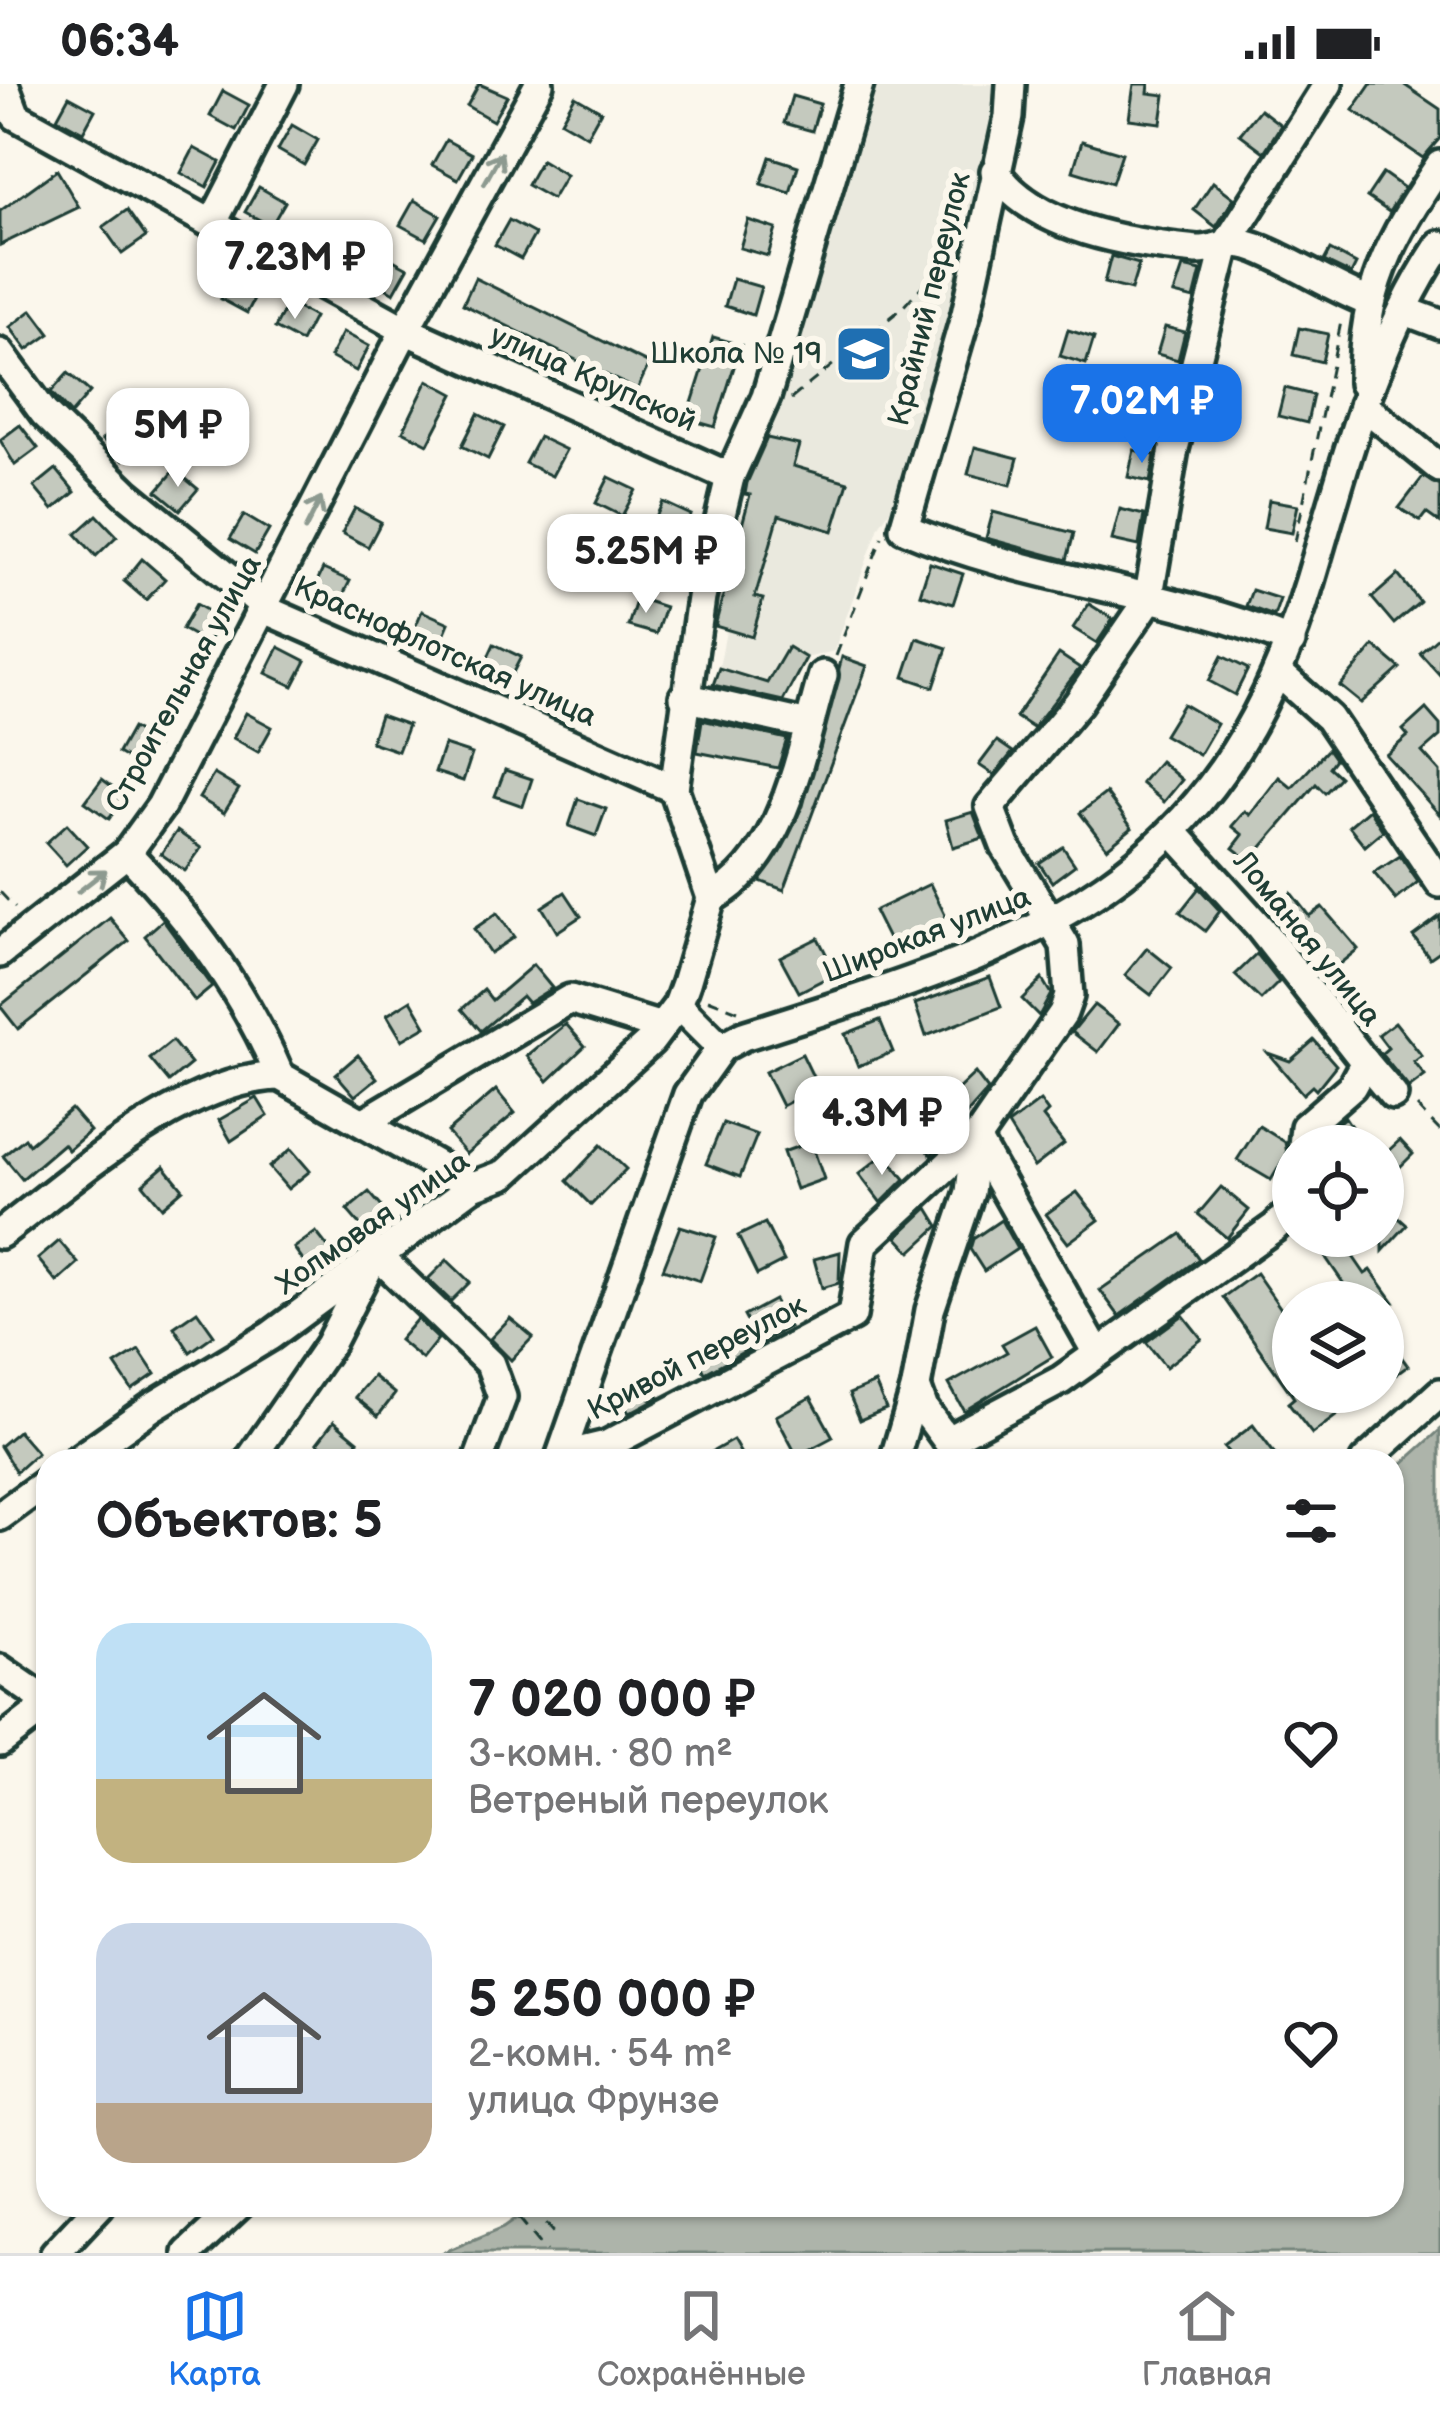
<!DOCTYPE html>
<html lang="ru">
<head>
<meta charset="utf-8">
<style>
	:root { --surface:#fff; --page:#f2f2f2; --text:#202124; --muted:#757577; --line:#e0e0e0; --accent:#1a73e8 }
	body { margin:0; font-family:"Balsamiq Sans",sans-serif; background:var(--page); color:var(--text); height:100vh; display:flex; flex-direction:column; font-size:45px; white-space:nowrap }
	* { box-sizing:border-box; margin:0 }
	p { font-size:39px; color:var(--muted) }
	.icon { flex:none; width:66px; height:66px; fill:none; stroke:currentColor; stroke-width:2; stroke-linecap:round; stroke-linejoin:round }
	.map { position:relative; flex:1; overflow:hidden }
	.side { position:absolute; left:36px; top:1365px; width:1368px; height:768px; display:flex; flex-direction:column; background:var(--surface); border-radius:36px; box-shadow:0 3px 9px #0004 }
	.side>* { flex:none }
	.controls { position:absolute; left:1272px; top:1041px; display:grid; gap:24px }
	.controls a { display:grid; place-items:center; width:132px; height:132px; border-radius:50%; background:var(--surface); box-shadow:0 3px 9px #0004; font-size:60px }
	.price { position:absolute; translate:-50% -102px; padding:0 27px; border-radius:24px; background:#fff; color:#222; font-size:39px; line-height:78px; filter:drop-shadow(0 3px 6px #0008) }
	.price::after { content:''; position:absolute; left:50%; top:72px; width:36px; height:27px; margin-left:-18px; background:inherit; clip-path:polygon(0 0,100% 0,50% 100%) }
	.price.selected { background:var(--accent); color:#fff }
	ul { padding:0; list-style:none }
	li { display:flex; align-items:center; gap:36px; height:300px; padding:0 60px }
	li span { display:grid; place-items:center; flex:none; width:336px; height:240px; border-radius:36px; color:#555 }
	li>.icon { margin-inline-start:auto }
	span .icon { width:144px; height:144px; fill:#fffc; stroke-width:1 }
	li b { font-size:51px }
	h2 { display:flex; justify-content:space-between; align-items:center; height:144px; padding:0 60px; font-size:51px }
	.status { display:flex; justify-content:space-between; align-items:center; height:84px; padding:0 60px; background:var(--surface); direction:ltr }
	.status svg { height:33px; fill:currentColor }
	.dock { display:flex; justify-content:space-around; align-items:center; height:168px; border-top:3px solid var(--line); background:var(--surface); font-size:33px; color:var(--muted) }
	.dock a { display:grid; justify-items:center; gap:6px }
	.dock .selected { color:var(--accent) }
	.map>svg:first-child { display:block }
</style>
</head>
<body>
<div class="status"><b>06:34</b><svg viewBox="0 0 49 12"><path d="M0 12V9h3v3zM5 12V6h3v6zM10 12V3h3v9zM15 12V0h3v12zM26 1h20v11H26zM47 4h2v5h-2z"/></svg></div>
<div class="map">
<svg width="1440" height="2169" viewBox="0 0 1440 2169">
	<rect width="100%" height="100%" fill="#fbf7ec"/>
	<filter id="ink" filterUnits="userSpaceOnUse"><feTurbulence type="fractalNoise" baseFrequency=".00833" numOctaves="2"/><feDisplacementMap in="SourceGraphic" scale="24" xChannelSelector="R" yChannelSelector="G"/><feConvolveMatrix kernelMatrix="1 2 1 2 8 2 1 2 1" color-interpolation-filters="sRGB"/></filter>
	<g filter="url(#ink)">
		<polygon fill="#eae9de" points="872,0 997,0 996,29 953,226 898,414 879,442 834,567 806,574 786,605 719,584 726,547 711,541 749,412 740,408 750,375 760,377 774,313"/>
		<polygon fill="#adb4aa" stroke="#74847b" stroke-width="3" points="1440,1346 1440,2169 442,2169 504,2143 535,2121 1392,2121 1392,1389"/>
		<g fill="#c4c9be" stroke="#1f3d34" stroke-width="3">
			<polygon points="479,0 507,12 493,37 467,22"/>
			<polygon points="1134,0 1149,0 1148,9 1165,11 1161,39 1129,35"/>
			<polygon points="1371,0 1403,0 1440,25 1440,54 1423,74 1353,26"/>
			<polygon points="223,7 249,21 236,46 210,32"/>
			<polygon points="69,12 95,26 83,48 57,34"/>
			<polygon points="575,12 601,27 587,52 561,37"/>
			<polygon points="792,12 820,20 812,47 784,39"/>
			<polygon points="1260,25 1281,41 1264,68 1240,50"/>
			<polygon points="292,41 318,56 304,81 278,66"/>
			<polygon points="446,56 472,70 458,95 432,81"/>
			<polygon points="1082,57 1122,69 1112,99 1073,87"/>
			<polygon points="194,64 220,78 207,103 181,89"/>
			<polygon points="770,73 798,82 790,109 761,100"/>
			<polygon points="541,76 566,91 552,115 527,101"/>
			<polygon points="57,86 79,123 0,161 0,127"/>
			<polygon points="1383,89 1404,104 1389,128 1367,113"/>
			<polygon points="1213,98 1234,114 1216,143 1194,126"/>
			<polygon points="259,103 285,118 271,142 245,128"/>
			<polygon points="414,116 440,131 426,155 400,141"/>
			<polygon points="127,126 146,153 122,170 103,143"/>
			<polygon points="509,136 535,150 521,175 495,161"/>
			<polygon points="748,136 776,145 768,172 740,164"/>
			<polygon points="1330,166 1356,180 1351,190 1324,177"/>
			<polygon points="382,170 408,184 394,209 368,194"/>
			<polygon points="1111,172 1139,180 1131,206 1104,199"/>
			<polygon points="1183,183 1201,187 1194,215 1174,210"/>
			<polygon points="234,190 260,204 247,229 221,215"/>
			<polygon points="475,194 649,280 637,306 463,220"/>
			<polygon points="733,195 761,203 753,231 725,222"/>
			<polygon points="288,219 314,233 301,258 275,244"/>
			<polygon points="32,226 50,250 27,266 10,243"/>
			<polygon points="1165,243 1185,248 1178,276 1157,270"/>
			<polygon points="1299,244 1328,250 1322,278 1293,271"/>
			<polygon points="1068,246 1094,254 1086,280 1060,272"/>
			<polygon points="343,248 369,262 356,287 330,273"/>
			<polygon points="713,253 741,261 715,343 687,335"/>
			<polygon points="68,289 90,308 71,330 51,308"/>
			<polygon points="428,296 454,310 428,360 403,347"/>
			<polygon points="1150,302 1170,308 1163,335 1142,329"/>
			<polygon points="1285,304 1313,311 1307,339 1278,332"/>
			<polygon points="478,330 504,343 488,375 462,362"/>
			<polygon points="121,335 143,355 123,376 102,356"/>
			<polygon points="20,341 38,364 15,381 0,356"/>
			<polygon points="539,353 566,366 552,392 525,379"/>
			<polygon points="767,354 799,361 793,382 848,398 833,447 779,431 755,513 763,515 752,553 715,542 750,411 745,410 747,399"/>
			<polygon points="975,363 1018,374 1011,401 968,390"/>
			<polygon points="1134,366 1155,371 1150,398 1128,393"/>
			<polygon points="56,385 75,408 53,426 34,403"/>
			<polygon points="175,386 198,405 180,426 157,407"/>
			<polygon points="609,393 636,406 622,432 596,419"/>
			<polygon points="1423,393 1440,402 1440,439 1426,429 1420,437 1399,424"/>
			<polygon points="1269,416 1298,421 1292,449 1264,444"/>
			<polygon points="663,418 691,431 679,457 650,445"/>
			<polygon points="355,424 381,438 368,463 342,449"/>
			<polygon points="1120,425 1144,431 1139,462 1112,456"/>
			<polygon points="993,428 1074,449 1067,476 986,454"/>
			<polygon points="97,431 117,452 96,472 76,450"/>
			<polygon points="244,431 269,446 255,470 230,455"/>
			<polygon points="142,475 165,495 146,516 124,497"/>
			<polygon points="930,479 963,490 953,520 920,510"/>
			<polygon points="323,485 350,497 337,523 311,510"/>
			<polygon points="1398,491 1420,518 1394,540 1372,514"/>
			<polygon points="1252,506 1280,515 1274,532 1246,522"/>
			<polygon points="637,514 665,523 656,550 628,542"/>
			<polygon points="196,520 222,535 207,559 182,545"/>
			<polygon points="1089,520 1113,535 1097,559 1073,544"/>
			<polygon points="422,527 449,539 438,565 411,553"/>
			<polygon points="1440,551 1440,591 1420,569"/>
			<polygon points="917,554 947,564 934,603 904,593"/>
			<polygon points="494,560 521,573 508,598 482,586"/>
			<polygon points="1374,562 1400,584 1361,619 1340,602"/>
			<polygon points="279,563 306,577 293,602 266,589"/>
			<polygon points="788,563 806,574 783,617 713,601 719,584 767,599"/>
			<polygon points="1059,570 1080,584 1033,644 1016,633"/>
			<polygon points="1222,572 1248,585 1235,611 1209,597"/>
			<polygon points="842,573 867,582 784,806 760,797 803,722"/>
			<polygon points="1183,620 1217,640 1199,671 1164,651"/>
			<polygon points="1426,625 1440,641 1440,652 1422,668 1440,688 1440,731 1386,671 1408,652 1403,646"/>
			<polygon points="246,629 272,643 258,668 233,654"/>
			<polygon points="380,631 408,641 398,667 371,658"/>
			<polygon points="702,636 787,655 778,684 697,668"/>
			<polygon points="132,644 158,659 144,684 118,669"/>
			<polygon points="997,657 1013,668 994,691 979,681"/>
			<polygon points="444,661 472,670 463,697 435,688"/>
			<polygon points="1328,665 1335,675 1329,683 1340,693 1325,709 1316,700 1250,777 1233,764 1243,751 1232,742 1245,727 1250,731 1279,693 1292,704"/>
			<polygon points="1160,677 1182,696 1164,718 1141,699"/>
			<polygon points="505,686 532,695 523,722 495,712"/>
			<polygon points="214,690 239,705 224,729 199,714"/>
			<polygon points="102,695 125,712 109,735 85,718"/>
			<polygon points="1106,709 1132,744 1107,764 1080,729"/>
			<polygon points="578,715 606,725 596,752 569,742"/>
			<polygon points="1369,725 1383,747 1365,762 1349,742"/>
			<polygon points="973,728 983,754 953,763 946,736"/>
			<polygon points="67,740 87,762 66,781 46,759"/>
			<polygon points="177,747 201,764 185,787 161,770"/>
			<polygon points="1063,763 1075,781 1052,798 1039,779"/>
			<polygon points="1400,772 1418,798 1396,816 1374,789"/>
			<polygon points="930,800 948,837 893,865 874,827"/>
			<polygon points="1199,804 1220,827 1205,847 1180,828"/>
			<polygon points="565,808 581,832 557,848 542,823"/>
			<polygon points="1291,809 1309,832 1322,823 1358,865 1332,886 1275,822"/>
			<polygon points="497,829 514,853 490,869 474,845"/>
			<polygon points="1440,832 1440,867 1430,874 1413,852"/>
			<polygon points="110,834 129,857 18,945 0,922"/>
			<polygon points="163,836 212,903 195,917 145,852"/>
			<polygon points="818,854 836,889 799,908 780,873"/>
			<polygon points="1147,864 1172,884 1151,911 1125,891"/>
			<polygon points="1257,870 1279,898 1261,916 1235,891"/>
			<polygon points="533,881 552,904 528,919 522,912 481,947 462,925 484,906 492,916"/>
			<polygon points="990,893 1001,923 926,952 915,920"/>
			<polygon points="1042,895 1051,910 1039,932 1022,915"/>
			<polygon points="411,916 426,942 402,956 387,931"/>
			<polygon points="1094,921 1119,940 1098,968 1072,948"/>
			<polygon points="880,936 893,968 858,982 845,950"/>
			<polygon points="1395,938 1422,972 1414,978 1425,992 1409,1004 1381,970 1388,964 1378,951"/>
			<polygon points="566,940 585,962 548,997 527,972"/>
			<polygon points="1314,956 1336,981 1316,1006 1312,1002 1303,1010 1268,969 1290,977"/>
			<polygon points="172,957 191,980 169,998 150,975"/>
			<polygon points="802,970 818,1003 782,1022 765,988"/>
			<polygon points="358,971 377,994 355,1012 336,990"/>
			<polygon points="975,989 988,1006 931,1071 913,1048"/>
			<polygon points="496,1006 515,1029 466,1070 447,1048"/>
			<polygon points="257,1014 268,1032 231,1057 219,1036"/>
			<polygon points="1040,1017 1048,1028 1043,1033 1064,1060 1034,1083 1008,1041"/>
			<polygon points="71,1025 90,1047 68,1066 63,1060 22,1095 3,1072 25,1054 29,1060"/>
			<polygon points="1345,1033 1364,1062 1325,1062 1322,1052"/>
			<polygon points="723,1039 757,1051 740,1093 706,1080"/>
			<polygon points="1259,1042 1285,1058 1287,1070 1271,1096 1237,1076"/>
			<polygon points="1400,1056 1413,1070 1400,1083 1386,1069"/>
			<polygon points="811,1058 824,1095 796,1105 783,1068"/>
			<polygon points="601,1061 626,1085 591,1121 567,1097"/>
			<polygon points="291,1065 310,1087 288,1105 269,1083"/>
			<polygon points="884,1070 905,1095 881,1119 859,1090"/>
			<polygon points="164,1082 183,1105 162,1123 143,1100"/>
			<polygon points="1221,1103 1249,1126 1227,1154 1198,1130"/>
			<polygon points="369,1108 388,1130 366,1148 347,1126"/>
			<polygon points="1077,1108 1099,1136 1068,1159 1046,1130"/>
			<polygon points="1383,1120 1407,1141 1383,1167"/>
			<polygon points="928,1124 939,1142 911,1168 897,1153"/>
			<polygon points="1001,1136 1017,1165 984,1187 970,1165 973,1155"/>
			<polygon points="765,1139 784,1177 757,1191 738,1152"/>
			<polygon points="680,1142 716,1153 700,1197 663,1185"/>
			<polygon points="316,1148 334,1171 311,1188 294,1164"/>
			<polygon points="1181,1150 1199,1175 1119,1232 1100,1206"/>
			<polygon points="1341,1155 1365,1190 1371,1186 1394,1218 1323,1218 1346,1203 1322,1168"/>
			<polygon points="59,1157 78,1179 57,1198 38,1175"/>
			<polygon points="840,1168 839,1199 822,1204 814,1175"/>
			<polygon points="447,1176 470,1198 451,1217 428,1195"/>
			<polygon points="1256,1189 1293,1242 1293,1308 1325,1308 1340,1329 1312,1350 1288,1319 1294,1314 1223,1213"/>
			<polygon points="774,1216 789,1243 705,1289 696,1271 751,1245 744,1232"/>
			<polygon points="197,1227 214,1251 190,1268 174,1243"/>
			<polygon points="1183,1231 1202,1255 1166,1283 1146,1258"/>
			<polygon points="510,1234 533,1253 511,1276 490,1255"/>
			<polygon points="417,1235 438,1255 422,1275 399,1256"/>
			<polygon points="1035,1242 1052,1273 964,1327 949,1300 1007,1268 1002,1260"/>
			<polygon points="1383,1248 1408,1282 1383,1300"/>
			<polygon points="139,1266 155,1290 132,1306 115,1281"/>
			<polygon points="645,1290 659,1313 629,1329 616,1308"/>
			<polygon points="373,1292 395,1310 378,1332 355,1313"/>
			<polygon points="875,1299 886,1325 860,1336 849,1310"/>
			<polygon points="811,1313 833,1353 797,1372 776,1332"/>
			<polygon points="334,1337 358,1357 341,1377 317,1359"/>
			<polygon points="1253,1341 1280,1377 1235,1377 1224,1363"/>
			<polygon points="18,1347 37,1369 16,1388 0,1362"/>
			<polygon points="733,1356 745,1377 696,1377"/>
		</g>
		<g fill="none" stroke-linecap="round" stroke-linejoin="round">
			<defs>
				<g id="minor">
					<polyline points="4,0 16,32 405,246 730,393"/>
					<path d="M1011,0L1009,33L966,230L904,444C1028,497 1167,506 1291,558"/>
					<path d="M995,87C1033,145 1132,160 1197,166C1212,167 1228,157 1243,160C1270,164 1335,206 1370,218"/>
					<polyline points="212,140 284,0"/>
					<polyline points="1403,226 1440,240"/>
					<polyline points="0,269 44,329 126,409 273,529 674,705"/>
					<path d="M1363,299C1362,206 1390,155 1440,81"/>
					<polyline points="1363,321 1440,384"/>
					<polyline points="1280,590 1329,634 1440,799"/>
					<polyline points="684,613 808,641"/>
					<polyline points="1173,748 1260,844 1365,978 1352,1002 1305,1043 1303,1062"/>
					<path d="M127,769C192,837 243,906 280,992"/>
					<path d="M711,814C785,777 801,664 823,591"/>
					<polyline points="0,869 127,769 161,722 405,246 539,0"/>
					<polyline points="678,921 721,964"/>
					<polyline points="1365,978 1393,1011"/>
					<polyline points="366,1037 570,915 661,943"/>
					<polyline points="976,1055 1097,1269"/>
					<path d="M0,1150C77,1092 182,995 280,992L473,1102"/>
					<polyline points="376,1170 490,1280 502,1313 478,1377"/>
					<polyline points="916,1303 924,1325 962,1377"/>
					<polyline points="950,1355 1061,1296 1275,1143 1293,1125"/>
					<polyline points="561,1372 607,1361 852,1232 864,1159 976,1055 1063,929 1069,912 1065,861 1005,762 990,723 1078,619 1148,517 1174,365 1226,161 1328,0"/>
					<polyline points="76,1377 152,1323 270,1252 473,1102 505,1090 651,957 678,921 686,899 711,814 674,705 701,514 730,393 766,313 859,0"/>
					<polyline points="249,1377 329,1261 371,1179"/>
					<path d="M559,1377L688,1010L721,964L743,952C1023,863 1216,810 1309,500C1344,384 1372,263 1440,161"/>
					<polyline points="894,1377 916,1303 930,1226 970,1108 976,1055"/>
					<polyline points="1365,1377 1440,1309"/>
					<polyline points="0,1432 48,1397"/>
					<polyline points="0,1585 48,1618"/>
					<polyline points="0,1658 48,1621"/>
					<polyline points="55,2169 100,2121"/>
					<polyline points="188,2169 239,2121"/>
				</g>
			</defs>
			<use href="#minor" stroke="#1f3d34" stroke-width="36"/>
			<g stroke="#1f3d34" stroke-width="3" stroke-dasharray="12 9" stroke-linecap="butt">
				<polyline points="791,315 901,225 956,165"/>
				<polyline points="1295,458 1342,233"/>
				<polyline points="836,572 882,453"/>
				<polyline points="0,808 15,824"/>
				<polyline points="708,915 738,927"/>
				<polyline points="1417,1023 1440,1047"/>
				<polyline points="533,2123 556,2151"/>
				<polyline points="519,2134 546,2167"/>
			</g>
			<use href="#minor" stroke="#fbf7ec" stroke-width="27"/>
		</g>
		<defs><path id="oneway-shaft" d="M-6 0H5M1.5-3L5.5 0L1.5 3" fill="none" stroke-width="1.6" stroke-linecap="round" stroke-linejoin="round" transform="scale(3)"/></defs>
		<g stroke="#8d9a90">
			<use href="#oneway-shaft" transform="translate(493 84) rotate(-61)"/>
			<use href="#oneway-shaft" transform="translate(313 430) rotate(-63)"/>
			<use href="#oneway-shaft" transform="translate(92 797) rotate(-38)"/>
		</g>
	</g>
	<defs>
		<symbol id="school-square" viewBox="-11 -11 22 22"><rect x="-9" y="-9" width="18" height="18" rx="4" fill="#1f6fb2" stroke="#fbf7ec"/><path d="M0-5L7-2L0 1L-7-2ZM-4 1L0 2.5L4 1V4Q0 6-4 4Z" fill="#fff"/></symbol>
	</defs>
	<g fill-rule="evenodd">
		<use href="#school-square" x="831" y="237" width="66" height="66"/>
	</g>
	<g text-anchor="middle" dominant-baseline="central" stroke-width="12" stroke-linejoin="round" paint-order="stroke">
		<g font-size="30" fill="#1f3d34" stroke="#fbf7ec">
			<text transform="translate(930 215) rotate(-76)">Крайний переулок</text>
			<text transform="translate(593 295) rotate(24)">улица Крупской</text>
			<text transform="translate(445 568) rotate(24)">Краснофлотская улица</text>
			<text transform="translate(184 600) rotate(-61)">Строительная улица</text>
			<text transform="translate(927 851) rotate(-21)">Широкая улица</text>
			<text transform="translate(1307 855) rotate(51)">Ломаная улица</text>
			<text transform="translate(373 1139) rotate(-35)">Холмовая улица</text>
			<text transform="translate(697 1274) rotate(-27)">Кривой переулок</text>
		</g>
		<g font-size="30" fill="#1f3d34" stroke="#fbf7ec" text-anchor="end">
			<text x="822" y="270">Школа № 19</text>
		</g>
	</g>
</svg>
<div class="controls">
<a><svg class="icon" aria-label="locate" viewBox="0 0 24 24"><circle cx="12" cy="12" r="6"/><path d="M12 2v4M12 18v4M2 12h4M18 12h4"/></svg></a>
<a><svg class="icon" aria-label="layers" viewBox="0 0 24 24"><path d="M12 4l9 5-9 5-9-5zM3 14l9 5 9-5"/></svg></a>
</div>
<b class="price" style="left:295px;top:238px">7.23M ₽</b>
<b class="price selected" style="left:1142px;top:382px">7.02M ₽</b>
<b class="price" style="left:178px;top:406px">5M ₽</b>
<b class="price" style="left:646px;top:532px">5.25M ₽</b>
<b class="price" style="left:882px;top:1094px">4.3M ₽</b>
<section class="side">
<h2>Объектов: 5<svg class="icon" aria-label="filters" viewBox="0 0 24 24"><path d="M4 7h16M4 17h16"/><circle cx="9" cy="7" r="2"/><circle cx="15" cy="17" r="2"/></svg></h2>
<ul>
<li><span style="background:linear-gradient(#bfe0f5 65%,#c2b280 0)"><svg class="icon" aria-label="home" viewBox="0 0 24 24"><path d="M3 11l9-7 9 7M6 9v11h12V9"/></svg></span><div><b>7 020 000 ₽</b><p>3-комн. · 80 m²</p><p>Ветреный переулок</p></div><svg class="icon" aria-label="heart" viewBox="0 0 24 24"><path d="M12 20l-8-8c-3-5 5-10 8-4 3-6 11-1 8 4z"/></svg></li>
<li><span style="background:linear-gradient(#c9d6e8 75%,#b9a48a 0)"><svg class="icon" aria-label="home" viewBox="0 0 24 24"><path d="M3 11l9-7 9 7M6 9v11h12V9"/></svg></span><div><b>5 250 000 ₽</b><p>2-комн. · 54 m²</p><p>улица Фрунзе</p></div><svg class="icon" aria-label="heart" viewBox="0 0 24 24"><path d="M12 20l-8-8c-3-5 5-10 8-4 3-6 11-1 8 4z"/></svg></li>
</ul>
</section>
</div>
<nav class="dock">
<a class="selected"><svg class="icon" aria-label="map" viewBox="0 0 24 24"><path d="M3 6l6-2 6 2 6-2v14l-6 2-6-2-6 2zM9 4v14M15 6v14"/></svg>Карта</a>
<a><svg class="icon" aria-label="saved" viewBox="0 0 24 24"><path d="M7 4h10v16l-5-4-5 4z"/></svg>Сохранённые</a>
<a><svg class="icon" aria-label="home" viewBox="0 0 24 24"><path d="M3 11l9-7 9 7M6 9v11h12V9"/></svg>Главная</a>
</nav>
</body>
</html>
